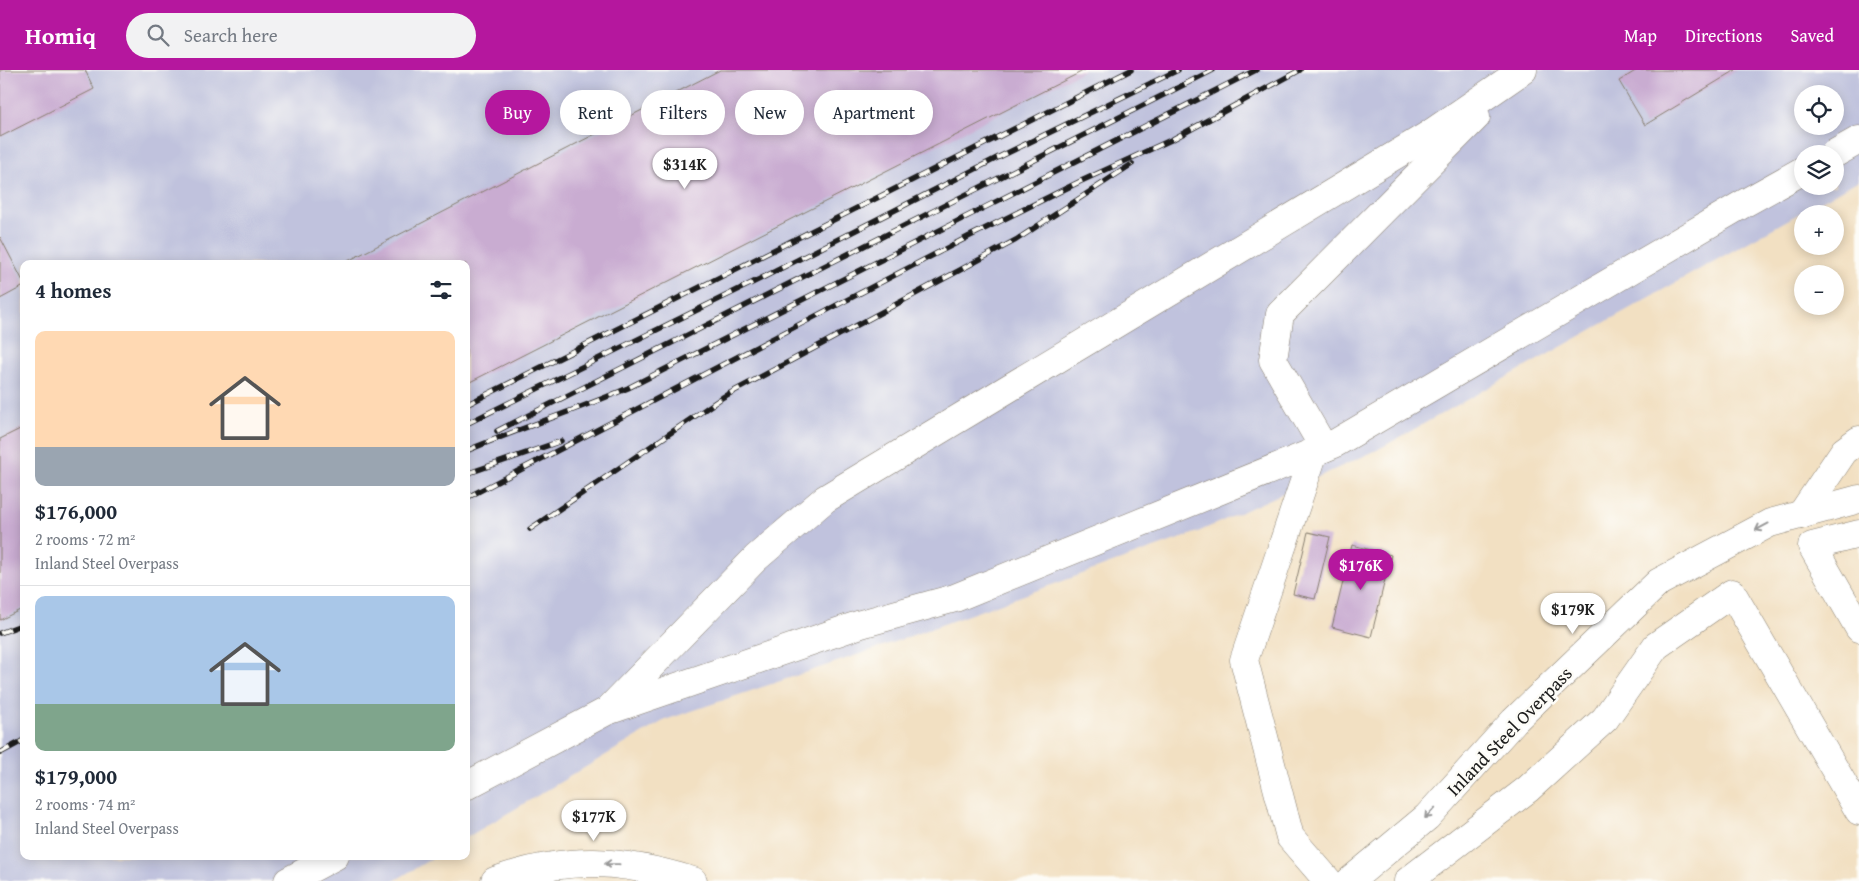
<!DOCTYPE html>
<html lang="en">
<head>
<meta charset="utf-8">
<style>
	:root { --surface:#fff; --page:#f2f2f3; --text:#1f2937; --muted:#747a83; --line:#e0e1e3; --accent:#b5179e }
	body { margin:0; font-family:"Gentium Book Plus",serif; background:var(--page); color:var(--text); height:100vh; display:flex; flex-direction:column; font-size:19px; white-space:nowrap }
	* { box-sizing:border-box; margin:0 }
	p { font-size:16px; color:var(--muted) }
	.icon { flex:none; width:28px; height:28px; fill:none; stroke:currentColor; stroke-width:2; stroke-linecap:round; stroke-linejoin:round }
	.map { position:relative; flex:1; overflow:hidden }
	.details { position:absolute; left:20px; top:190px; width:450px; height:600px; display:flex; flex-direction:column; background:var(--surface); border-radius:10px; box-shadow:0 2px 12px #0003 }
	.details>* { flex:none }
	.top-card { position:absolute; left:485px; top:20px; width:475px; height:45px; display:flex; gap:10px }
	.buttons { position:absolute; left:1794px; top:15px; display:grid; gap:10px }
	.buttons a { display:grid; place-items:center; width:50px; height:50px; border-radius:50%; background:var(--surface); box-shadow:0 2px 12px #0003; font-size:25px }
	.price { position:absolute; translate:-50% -42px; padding:0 11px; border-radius:18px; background:#fff; color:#222; font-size:16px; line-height:32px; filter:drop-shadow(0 1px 2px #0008) }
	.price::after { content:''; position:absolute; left:50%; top:30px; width:15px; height:11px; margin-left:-8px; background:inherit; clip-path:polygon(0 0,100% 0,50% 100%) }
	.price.current { background:var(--accent); color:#fff }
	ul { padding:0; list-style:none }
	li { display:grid; align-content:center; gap:10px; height:265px; padding:0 15px }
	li+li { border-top:1px solid var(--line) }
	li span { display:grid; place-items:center; height:155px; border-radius:10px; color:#555 }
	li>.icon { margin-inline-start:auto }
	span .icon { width:90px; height:90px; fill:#fffc; stroke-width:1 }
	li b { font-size:21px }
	h2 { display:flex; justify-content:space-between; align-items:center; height:60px; padding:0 15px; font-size:21px }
	.chip { padding:0 18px; border-radius:22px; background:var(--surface); box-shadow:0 2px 12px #0003; font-size:18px; line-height:45px }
	.chip.current { background:var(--accent); color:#fff }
	header { display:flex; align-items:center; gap:30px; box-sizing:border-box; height:70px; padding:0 25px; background:var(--accent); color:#fff }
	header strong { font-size:24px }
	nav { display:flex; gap:28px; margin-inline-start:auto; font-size:18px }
	.search { width:350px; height:45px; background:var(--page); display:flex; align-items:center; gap:12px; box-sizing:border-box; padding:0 18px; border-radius:28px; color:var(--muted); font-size:19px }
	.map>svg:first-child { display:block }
</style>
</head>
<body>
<header>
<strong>Homiq</strong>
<div class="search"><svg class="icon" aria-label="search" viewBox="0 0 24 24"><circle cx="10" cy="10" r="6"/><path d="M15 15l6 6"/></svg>Search here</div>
<nav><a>Map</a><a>Directions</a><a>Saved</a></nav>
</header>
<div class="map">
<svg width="1859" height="811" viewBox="0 0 1859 811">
	<rect width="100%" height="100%" fill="#fdfcf7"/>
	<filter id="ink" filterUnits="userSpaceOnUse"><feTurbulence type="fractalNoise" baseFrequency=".02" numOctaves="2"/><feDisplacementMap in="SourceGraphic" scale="10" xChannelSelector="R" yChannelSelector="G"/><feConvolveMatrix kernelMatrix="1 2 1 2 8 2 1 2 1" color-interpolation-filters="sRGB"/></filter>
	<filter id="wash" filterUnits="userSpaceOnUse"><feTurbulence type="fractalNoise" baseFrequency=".0096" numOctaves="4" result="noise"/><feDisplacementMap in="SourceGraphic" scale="20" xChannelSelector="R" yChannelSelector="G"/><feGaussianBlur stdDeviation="1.12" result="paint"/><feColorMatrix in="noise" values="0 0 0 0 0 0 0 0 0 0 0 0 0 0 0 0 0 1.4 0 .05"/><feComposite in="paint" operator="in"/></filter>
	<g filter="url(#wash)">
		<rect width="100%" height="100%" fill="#f2e0c2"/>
		<path fill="#c0c2dd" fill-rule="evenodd" d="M0,0H1859V110L1377,380L1198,462L869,581L665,650L466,768V194H24V786H436L394,811H0ZM1802,24H1835V56H1802ZM1802,84H1835V116H1802Z"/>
		<g id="blocks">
			<g fill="#c9acd1">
				<polygon points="0,0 85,0 94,19 0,67"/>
				<polygon points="720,0 1085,0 466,314 466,194 342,194"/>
				<polygon points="1637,0 1736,0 1645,55 1619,11"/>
				<polygon points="0,167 24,213 24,216 0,229"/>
				<polygon points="24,357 24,538 0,550 0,369"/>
				<polygon points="1308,462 1330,467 1315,529 1293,524"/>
				<polygon points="1352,475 1391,485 1371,567 1332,557"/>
			</g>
		</g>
	</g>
	<g filter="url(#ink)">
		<use href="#blocks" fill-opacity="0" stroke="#877e6f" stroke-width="1"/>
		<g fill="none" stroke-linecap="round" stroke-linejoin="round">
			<defs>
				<g id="minor">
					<polyline points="1834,84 1859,70"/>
					<polyline points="1324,378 1273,290 1280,244 1476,47"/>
					<polyline points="1314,382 1244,590 1290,767 1328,811"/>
					<polyline points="1801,445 1844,381 1859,370"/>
					<polyline points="1859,464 1812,476 1859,558"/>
					<polyline points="611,637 756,488 825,429 1427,66 1523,0"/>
					<polyline points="466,716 607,641 861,554 955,528 1334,374 1743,134 1802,101"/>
					<polyline points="288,811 335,786"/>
					<path d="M495,811C567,785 621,789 693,811"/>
					<polyline points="1350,811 1427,747 1514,651 1659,512 1770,453 1859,429"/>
					<polyline points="1408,811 1528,719 1605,649 1656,576 1732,523 1859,741"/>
				</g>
			</defs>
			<use href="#minor" stroke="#877e6f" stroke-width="29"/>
			<use href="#minor" stroke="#fff" stroke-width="28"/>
			<defs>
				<g id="rail">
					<polyline points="466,335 1131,0"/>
					<polyline points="466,354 764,207 997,88 1178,0"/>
					<polyline points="497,361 1213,0"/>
					<path d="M466,381C520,358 575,341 628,318L1256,0"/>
					<polyline points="466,404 561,371"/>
					<polyline points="466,428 968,167 1079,112 1173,69 1300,0"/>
					<polyline points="530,459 723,327 1016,170 1132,94"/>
					<polyline points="0,563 24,554"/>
					<polyline points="0,683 24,670"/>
				</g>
			</defs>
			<use href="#rail" stroke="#1c1c1c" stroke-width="5.5"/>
			<use href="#rail" stroke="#fdfcf7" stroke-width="4" stroke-dasharray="11" stroke-linecap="butt"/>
		</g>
		<defs><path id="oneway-shaft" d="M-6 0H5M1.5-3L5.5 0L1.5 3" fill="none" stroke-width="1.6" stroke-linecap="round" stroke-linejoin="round" transform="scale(1.25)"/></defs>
		<g stroke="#999">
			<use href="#oneway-shaft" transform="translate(1762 457) rotate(152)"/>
			<use href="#oneway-shaft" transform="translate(1430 743) rotate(134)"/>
			<use href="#oneway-shaft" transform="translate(612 794) rotate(-179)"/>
		</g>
	</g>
	<g text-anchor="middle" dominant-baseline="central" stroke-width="5" stroke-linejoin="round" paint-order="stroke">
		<g font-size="19" fill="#1c1c1c" stroke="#fdfcf7">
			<text transform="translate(1509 661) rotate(-46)">Inland Steel Overpass</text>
		</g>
	</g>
</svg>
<div class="buttons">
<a><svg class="icon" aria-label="locate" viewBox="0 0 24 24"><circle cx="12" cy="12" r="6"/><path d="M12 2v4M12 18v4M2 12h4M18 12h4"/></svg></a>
<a><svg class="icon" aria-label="layers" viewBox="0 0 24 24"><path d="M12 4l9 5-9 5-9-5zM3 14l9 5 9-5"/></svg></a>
<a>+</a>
<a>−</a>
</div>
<b class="price" style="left:685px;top:120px">$314K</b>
<b class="price current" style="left:1361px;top:521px">$176K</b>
<b class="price" style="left:1573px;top:565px">$179K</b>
<b class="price" style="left:594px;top:772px">$177K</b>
<div class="top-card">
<a class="chip current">Buy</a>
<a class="chip">Rent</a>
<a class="chip">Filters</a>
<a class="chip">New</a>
<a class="chip">Apartment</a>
</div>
<section class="details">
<h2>4 homes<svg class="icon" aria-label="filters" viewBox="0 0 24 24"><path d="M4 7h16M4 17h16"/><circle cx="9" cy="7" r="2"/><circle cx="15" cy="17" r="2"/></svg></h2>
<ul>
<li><span style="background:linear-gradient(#ffd9b3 75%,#9aa5b1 0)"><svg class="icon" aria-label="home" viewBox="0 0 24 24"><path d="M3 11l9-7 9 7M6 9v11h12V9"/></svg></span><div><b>$176,000</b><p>2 rooms · 72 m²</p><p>Inland Steel Overpass</p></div></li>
<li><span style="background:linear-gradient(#a9c7e8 70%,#7fa58c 0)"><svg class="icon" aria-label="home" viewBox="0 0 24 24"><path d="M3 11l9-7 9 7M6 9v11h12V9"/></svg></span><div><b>$179,000</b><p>2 rooms · 74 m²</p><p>Inland Steel Overpass</p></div></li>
</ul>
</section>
</div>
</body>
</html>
